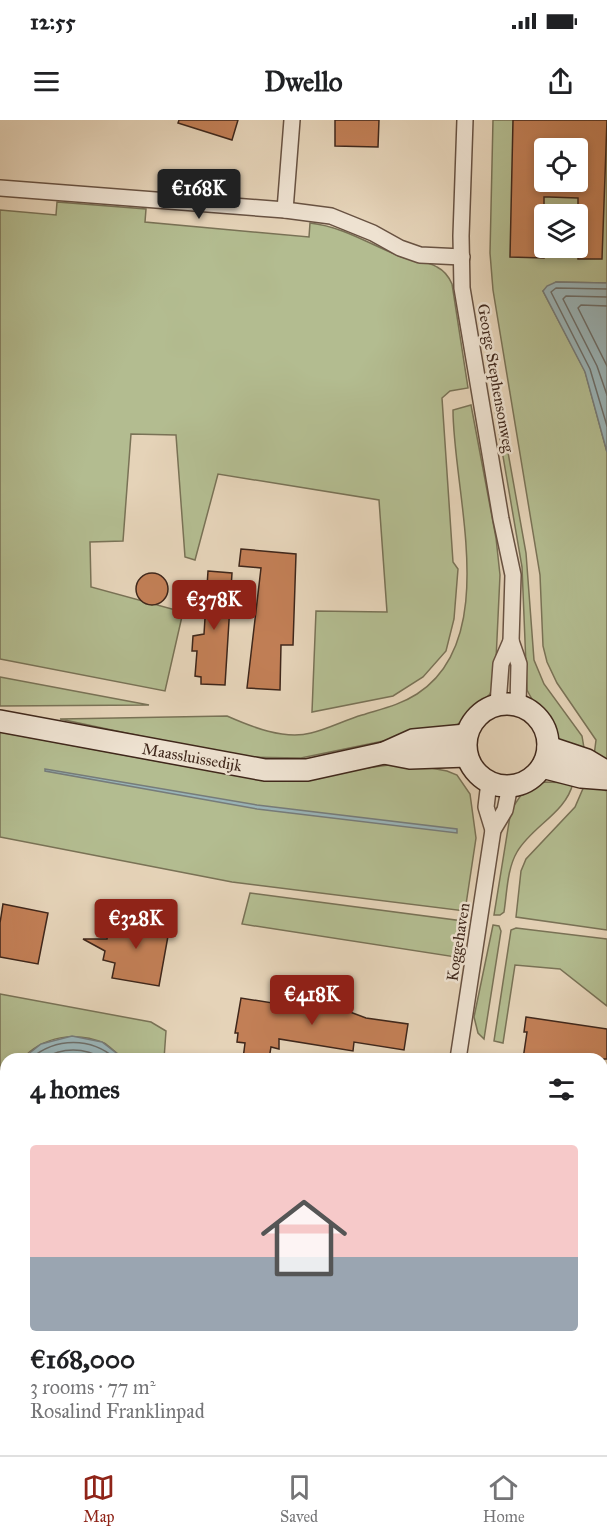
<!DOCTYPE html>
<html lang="en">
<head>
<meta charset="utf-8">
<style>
	:root { --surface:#fff; --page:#f2f2f2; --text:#202124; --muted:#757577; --line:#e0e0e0; --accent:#8f2418 }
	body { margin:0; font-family:"IM FELL Great Primer",serif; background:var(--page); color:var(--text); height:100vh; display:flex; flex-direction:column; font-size:22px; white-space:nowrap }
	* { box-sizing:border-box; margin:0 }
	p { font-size:20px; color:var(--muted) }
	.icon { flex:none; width:33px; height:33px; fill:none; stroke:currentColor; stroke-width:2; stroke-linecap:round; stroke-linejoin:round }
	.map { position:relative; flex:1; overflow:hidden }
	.side { position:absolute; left:0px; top:933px; width:608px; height:402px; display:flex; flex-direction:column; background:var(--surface); border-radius:18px 18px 0 0; box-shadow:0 3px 9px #0003 }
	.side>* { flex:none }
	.tools { position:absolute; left:534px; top:18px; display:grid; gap:12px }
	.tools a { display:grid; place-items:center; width:54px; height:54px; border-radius:6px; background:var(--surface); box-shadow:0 3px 9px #0003; font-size:30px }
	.price { position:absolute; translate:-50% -51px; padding:0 14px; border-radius:6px; background:var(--accent); color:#fff; font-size:20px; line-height:39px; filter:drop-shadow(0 2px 3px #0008) }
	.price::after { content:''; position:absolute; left:50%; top:36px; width:18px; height:14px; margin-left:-9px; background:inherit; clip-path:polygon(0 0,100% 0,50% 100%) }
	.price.selected { background:#222; color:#fff }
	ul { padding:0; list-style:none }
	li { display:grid; align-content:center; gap:12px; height:318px; padding:0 30px }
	li span { display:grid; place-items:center; height:186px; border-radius:6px; color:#555 }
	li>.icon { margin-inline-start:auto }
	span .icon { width:108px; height:108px; fill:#fffc; stroke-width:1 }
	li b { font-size:26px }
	h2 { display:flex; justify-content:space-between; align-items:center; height:72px; padding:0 30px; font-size:26px }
	.status { display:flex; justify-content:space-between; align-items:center; height:42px; padding:0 30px; background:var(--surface); direction:ltr }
	.status svg { height:16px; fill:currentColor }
	header { display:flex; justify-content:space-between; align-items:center; height:78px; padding:0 30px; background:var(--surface); font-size:27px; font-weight:700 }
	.menu { display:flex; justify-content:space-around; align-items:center; height:84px; border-top:2px solid var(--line); background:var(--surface); font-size:16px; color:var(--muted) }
	.menu a { display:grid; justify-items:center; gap:3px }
	.menu .selected { color:var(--accent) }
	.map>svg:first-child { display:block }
</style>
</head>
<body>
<div class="status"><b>12:55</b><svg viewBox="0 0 49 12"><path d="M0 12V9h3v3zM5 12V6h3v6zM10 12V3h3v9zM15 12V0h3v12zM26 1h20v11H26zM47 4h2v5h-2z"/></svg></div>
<header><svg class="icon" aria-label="menu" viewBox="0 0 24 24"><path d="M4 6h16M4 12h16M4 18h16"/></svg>Dwello<svg class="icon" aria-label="share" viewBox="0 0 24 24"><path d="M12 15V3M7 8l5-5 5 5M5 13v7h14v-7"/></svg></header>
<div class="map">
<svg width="607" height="1335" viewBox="0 0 607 1335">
	<rect width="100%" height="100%" fill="#e5d3b8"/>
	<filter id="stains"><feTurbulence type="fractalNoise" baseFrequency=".00333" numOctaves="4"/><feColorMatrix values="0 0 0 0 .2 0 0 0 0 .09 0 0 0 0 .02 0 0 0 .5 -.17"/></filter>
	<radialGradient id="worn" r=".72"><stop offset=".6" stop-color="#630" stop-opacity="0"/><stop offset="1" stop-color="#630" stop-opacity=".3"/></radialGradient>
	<g fill="#b3bc90" stroke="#797256" stroke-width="1.5" fill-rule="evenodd">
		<path d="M493,0H607V163L556,162L543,171L585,251L607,332V642L594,636L596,620L557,563L547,542L543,526L540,455L493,170L490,133ZM544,28H578V62H544ZM544,94H578V128H544Z"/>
		<path d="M57,82L146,89L145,102L309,117L310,103C345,107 370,125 402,137C413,141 427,140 437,147C445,151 449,157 452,164L468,268L450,271L442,278L453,442L458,449L454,499L446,531L423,557L393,576L312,592L316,491L387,492L379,380L218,354L195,440L185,437L176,315L131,314L123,421L90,422L91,467L183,492L165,571L0,539V90L56,95Z"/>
		<polygon points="493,278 497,278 499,282 526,433 534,540 544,564 582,616 584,628 560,621 547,597 534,583 527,570 522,447"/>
		<path d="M471,285L496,418L500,455L495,561L490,574L456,606L301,638L239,637L60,599L227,596C252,607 284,620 311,613C328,609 345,600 362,595C381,589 400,585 417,574C502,519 453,372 453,290Z"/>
		<polygon points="0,557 149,585 0,586"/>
		<polygon points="0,612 184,646 284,659 404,643 447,651 457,655 470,674 476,718 465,791 232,762 0,717"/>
		<path d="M545,662L573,663C566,693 532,706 517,732C507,749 507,773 504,792L500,795H494L511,690L523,672L533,665Z"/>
		<polygon points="585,664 607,671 607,810 516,797 521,751 526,739 575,687"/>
		<polygon points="250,773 463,801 462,838 242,804"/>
		<polygon points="493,805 499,806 501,811 484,919 478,913 474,897"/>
		<polygon points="516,808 607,819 607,886 560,849 515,845 503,923 494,921 511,810"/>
		<path d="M0,874L151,902L166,911L164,939C152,939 137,942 126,939C119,937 111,927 104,923C76,911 43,916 22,939H6V1057L0,1056Z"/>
	</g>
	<g fill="#9ab5b9" stroke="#767c7a" stroke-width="1.5">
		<polygon points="556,162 607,163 607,332 585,252 543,171 547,166"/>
		<polygon points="45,649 257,685 457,709 457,713 257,689 45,651"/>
		<polygon points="72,916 102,922 124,939 22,939 41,924"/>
		<polygon points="6,1100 6,1219 0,1215 0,1104"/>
	</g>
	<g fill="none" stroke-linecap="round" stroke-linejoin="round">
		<g stroke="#6c6e6a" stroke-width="1.5">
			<polyline points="607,169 556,168 551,172 590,249 607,306"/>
			<polyline points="607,177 566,176 563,179 597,246 607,275"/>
			<polyline points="607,186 581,185 578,188 607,246"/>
			<path d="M30,939C56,917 91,917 116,939"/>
			<path d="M43,939C62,927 84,927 104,939"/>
		</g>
	</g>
	<g fill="#c27f56" stroke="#3f271b" stroke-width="1.5" fill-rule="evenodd">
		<polygon points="179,0 238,0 232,20 178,3"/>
		<polygon points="335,0 379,0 378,27 335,26"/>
		<path d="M513,0H607L602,139H578V78L549,77H544V138L510,137ZM544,28H578V64L544,63Z"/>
		<polygon points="241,429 296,434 293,525 281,525 280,570 247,568 261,448 239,446"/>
		<polygon points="208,451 232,453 225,565 201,564 201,557 195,556 197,531 192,531 193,516 204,514"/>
		<circle cx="152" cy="469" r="16"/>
		<polygon points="3,784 48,793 38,844 0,837 0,803"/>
		<polygon points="123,796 170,805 159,866 112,858 115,843 103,840 105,831 83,819 107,819 109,804 121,806"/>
		<polygon points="302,872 352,880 350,892 366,898 408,904 404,930 354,922 353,931 279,919 279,929 271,927 269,939 243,939 245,923 237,922 238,913 235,913 241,878 291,886 292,878 301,881"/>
		<polygon points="526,897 607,909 607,939 523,939 527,912 524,912"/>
	</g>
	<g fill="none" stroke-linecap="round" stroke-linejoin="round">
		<defs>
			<g id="street">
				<polyline points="465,0 461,116 462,168 501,399 513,455 511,521 501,544 498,584"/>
				<polyline points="0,68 285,90 331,96 373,113 400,128 420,135 462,137"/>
				<polyline points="285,90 292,0"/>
				<polyline points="511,521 519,544 518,585"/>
				<polyline points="489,662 486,687 493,710"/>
				<polyline points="458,939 493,710 505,690 510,666"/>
				<polyline points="602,1017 607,1018"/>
				<polyline points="398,1335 399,1329"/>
			</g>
			<g id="secondary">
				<circle cx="507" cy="625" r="41"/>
				<polyline points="0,601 265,650 307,650 384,633 413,620 466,615"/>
				<polyline points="548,627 587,640 607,652"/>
				<polyline points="384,633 410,638 467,636"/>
				<polyline points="542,647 581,657 607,659"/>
			</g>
		</defs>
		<use href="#street" stroke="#685242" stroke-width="18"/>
		<use href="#secondary" stroke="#3f271b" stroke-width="24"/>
		<use href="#street" stroke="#eee2d1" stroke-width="15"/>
		<use href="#secondary" stroke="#eee2d1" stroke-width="21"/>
	</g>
	<g text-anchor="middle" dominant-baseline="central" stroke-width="5" stroke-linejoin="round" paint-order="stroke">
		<g font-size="16" fill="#3f271b" stroke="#eee2d1">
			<text transform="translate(496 258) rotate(80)">George Stephensonweg</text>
			<text transform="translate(192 637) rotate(10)">Maassluissedijk</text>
			<text transform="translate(458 822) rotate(-81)">Koggehaven</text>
		</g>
	</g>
	<rect width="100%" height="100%" filter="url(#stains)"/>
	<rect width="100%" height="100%" fill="url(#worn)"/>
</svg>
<div class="tools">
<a><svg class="icon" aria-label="locate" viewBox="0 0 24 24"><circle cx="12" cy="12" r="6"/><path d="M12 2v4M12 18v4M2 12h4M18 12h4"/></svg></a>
<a><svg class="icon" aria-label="layers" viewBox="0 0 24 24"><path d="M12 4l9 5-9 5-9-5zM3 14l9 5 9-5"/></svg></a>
</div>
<b class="price selected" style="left:199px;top:100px">€168K</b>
<b class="price" style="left:214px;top:511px">€378K</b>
<b class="price" style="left:136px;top:830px">€328K</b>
<b class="price" style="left:312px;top:906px">€418K</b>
<section class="side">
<h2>4 homes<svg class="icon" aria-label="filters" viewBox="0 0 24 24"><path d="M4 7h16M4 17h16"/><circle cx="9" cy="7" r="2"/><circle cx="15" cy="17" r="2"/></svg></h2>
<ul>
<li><span style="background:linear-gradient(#f6c9c9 60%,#9aa5b1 0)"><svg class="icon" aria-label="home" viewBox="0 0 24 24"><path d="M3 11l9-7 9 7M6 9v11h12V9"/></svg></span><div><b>€168,000</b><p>3 rooms · 77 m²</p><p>Rosalind Franklinpad</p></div></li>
</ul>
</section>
</div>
<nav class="menu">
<a class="selected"><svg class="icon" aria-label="map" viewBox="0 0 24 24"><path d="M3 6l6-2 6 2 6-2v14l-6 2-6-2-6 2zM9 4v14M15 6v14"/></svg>Map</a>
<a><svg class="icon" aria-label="saved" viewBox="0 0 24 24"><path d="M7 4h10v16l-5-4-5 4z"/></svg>Saved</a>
<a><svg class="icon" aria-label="home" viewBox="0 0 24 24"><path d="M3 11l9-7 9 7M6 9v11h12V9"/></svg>Home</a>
</nav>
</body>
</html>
